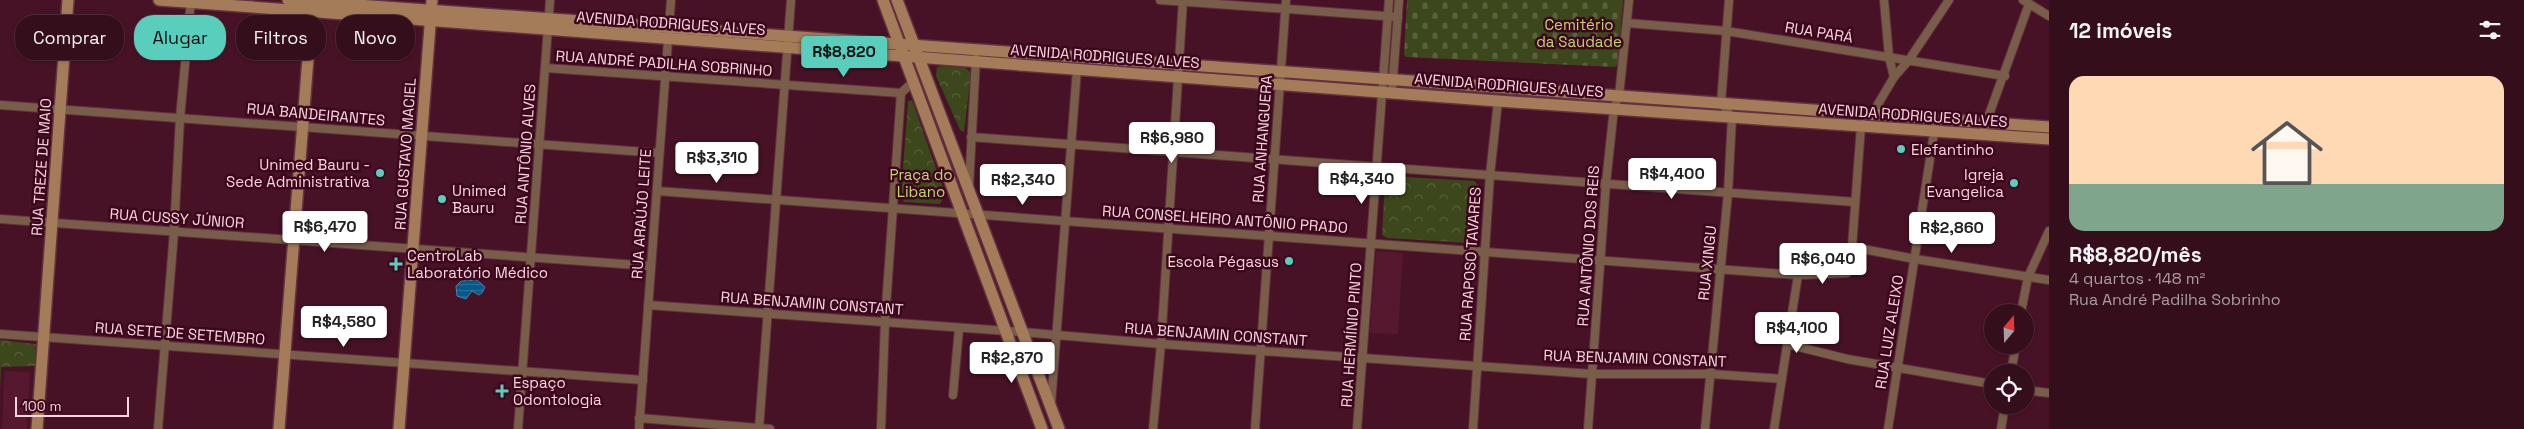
<!DOCTYPE html>
<html lang="pt">
<head>
<meta charset="utf-8">
<style>
	:root { --surface:#350e1c; --page:#3d1725; --text:#f1f3f6; --muted:#aa9ca3; --line:#4f2e3b; --accent:#5acebc }
	body { margin:0; font-family:"Space Grotesk",sans-serif; background:var(--page); color:var(--text); height:100vh; display:flex; flex-direction:column; font-size:19px; white-space:nowrap }
	* { box-sizing:border-box; margin:0 }
	p { font-size:16px; color:var(--muted) }
	.icon { flex:none; width:28px; height:28px; fill:none; stroke:currentColor; stroke-width:2; stroke-linecap:round; stroke-linejoin:round }
	.map { position:relative; flex:1; overflow:hidden }
	.panel { display:flex; flex-direction:column; background:var(--surface); width:475px }
	.panel>* { flex:none }
	.guide { position:absolute; left:15px; top:15px; width:475px; height:45px; display:flex; gap:10px }
	.needle { width:32px; rotate:19deg }
	.fabs { position:absolute; left:1984px; top:304px; display:grid; gap:10px }
	.fabs a { display:grid; place-items:center; width:50px; height:50px; border-radius:50%; background:var(--surface); box-shadow:0 1px 4px #0004,0 0 0 1px var(--line); font-size:25px }
	.scale { position:absolute; left:15px; bottom:12px; width:114px; box-sizing:border-box; padding-left:5px; border:2px solid #f8d5dd; border-top:0; font-size:14px; line-height:18px; white-space:nowrap; color:#f8d5dd; -webkit-text-stroke:4px #3c071c; paint-order:stroke }
	.price { position:absolute; translate:-50% -42px; padding:0 11px; border-radius:5px; background:#fff; color:#222; font-size:16px; line-height:32px; filter:drop-shadow(0 1px 2px #0008) }
	.price::after { content:''; position:absolute; left:50%; top:30px; width:15px; height:11px; margin-left:-8px; background:inherit; clip-path:polygon(0 0,100% 0,50% 100%) }
	.price.current { background:var(--accent); color:#111 }
	ul { padding:0; list-style:none }
	li { display:grid; align-content:center; gap:10px; height:265px; padding:0 20px }
	li+li { border-top:1px solid var(--line) }
	li span { display:grid; place-items:center; height:155px; border-radius:15px; color:#555 }
	li>.icon { margin-inline-start:auto }
	span .icon { width:90px; height:90px; fill:#fffc; stroke-width:1 }
	li b { font-size:21px }
	h2 { display:flex; justify-content:space-between; align-items:center; height:60px; padding:0 20px; font-size:21px }
	.tag { padding:0 18px; border-radius:20px; background:var(--surface); box-shadow:0 1px 4px #0004,0 0 0 1px var(--line); font-size:18px; line-height:45px }
	.tag.current { background:var(--accent); color:#111 }
	main { display:flex; flex:1; min-height:0 }
	.map>svg:first-child { display:block }
</style>
</head>
<body>
<main>
<div class="map">
<svg width="2049" height="429" viewBox="0 0 2049 429">
	<defs>
		<pattern id="cemetery-stones" width="16" height="16" patternUnits="userSpaceOnUse" patternTransform="scale(1.25)"><rect width="16" height="16" fill="#3c471c"/><path d="M2 7V4a2 2 0 0 1 4 0v3zM10 15v-3a2 2 0 0 1 4 0v3z" fill="#59613d"/></pattern>
		<pattern id="park-crowns" width="20" height="18" patternUnits="userSpaceOnUse" patternTransform="scale(1.25)"><rect width="20" height="18" fill="#3c471c"/><path d="M2 6a3 3 0 1 1 6 0M12 15a3 3 0 1 1 6 0" fill="none" stroke="#59613d"/></pattern>
		<pattern id="water-rules" width="6" height="5" patternUnits="userSpaceOnUse" patternTransform="scale(1.25)"><rect width="6" height="5" fill="#035987"/><path d="M0 2.5h6" fill="none" stroke="#287098"/></pattern>
	</defs>
	<rect width="100%" height="100%" fill="#471225"/>
	<g fill="#55182e">
		<polygon points="1376,251 1403,253 1398,334 1370,333"/>
		<polygon points="4,371 30,372 27,429 2,429"/>
	</g>
	<polygon fill="url(#cemetery-stones)" points="1407,0 1623,0 1618,65 1615,67 1406,57 1404,55"/>
	<g fill="url(#park-crowns)">
		<polygon points="943,66 965,67 971,73 964,132 960,130 936,76 937,67"/>
		<polygon points="912,100 945,194 940,204 904,202 901,196 908,101"/>
		<polygon points="1389,176 1474,181 1480,187 1476,240 1469,243 1387,238 1382,235 1385,181"/>
		<polygon points="0,340 36,344 35,366 1,367 0,391"/>
	</g>
	<polygon fill="url(#water-rules)" stroke="#4c7ea1" points="477,280 485,287 482,293 479,295 472,291 466,299 457,296 456,286 461,281"/>
	<g fill="none" stroke-linecap="round" stroke-linejoin="round">
		<defs>
			<g id="street">
				<polyline points="1160,0 1398,17"/>
				<polyline points="1884,0 1889,57 1894,77"/>
				<polyline points="2023,0 2049,16"/>
				<polyline points="1627,23 1726,31 2005,76"/>
				<polyline points="546,68 901,93"/>
				<polyline points="1392,91 1399,0"/>
				<polyline points="0,105 659,153"/>
				<polyline points="1871,116 1894,77 1909,60 1949,0"/>
				<polyline points="1982,134 2029,4"/>
				<polyline points="971,137 1855,202"/>
				<polyline points="969,186 976,58"/>
				<polyline points="657,191 1798,275 1847,273 1852,247 1861,126 1863,124"/>
				<polyline points="0,219 651,266"/>
				<polyline points="1852,247 1915,259 2049,280"/>
				<polyline points="648,305 1022,332 1161,344 1592,374 1711,374 1782,379"/>
				<polyline points="2021,312 2028,277 2049,231"/>
				<polyline points="0,334 643,380"/>
				<polyline points="1787,344 1847,359 1992,384"/>
				<polyline points="2011,372 2016,345"/>
				<polyline points="2025,390 2049,393"/>
				<polyline points="953,395 959,328"/>
				<polyline points="1051,404 1077,69"/>
				<polyline points="639,418 770,429"/>
				<polyline points="158,429 174,232 180,118 191,0"/>
				<polyline points="518,429 550,0"/>
				<polyline points="639,429 671,0"/>
				<polyline points="759,429 791,0"/>
				<polyline points="881,429 885,321 901,93 914,81"/>
				<polyline points="1153,429 1161,344 1183,0"/>
				<polyline points="1255,429 1286,0"/>
				<polyline points="1357,429 1389,0"/>
				<polyline points="1473,429 1490,175 1498,101"/>
				<polyline points="1588,429 1606,183 1614,108 1619,96 1629,0"/>
				<polyline points="1705,429 1728,193 1732,117 1721,103 1729,0"/>
				<polyline points="1774,429 1798,275"/>
				<polyline points="1888,429 1936,120"/>
				<polyline points="2001,429 2005,405"/>
			</g>
			<g id="secondary">
				<polyline points="159,0 1498,101 2049,139"/>
				<polyline points="288,0 2049,127"/>
				<polyline points="883,0 1042,429"/>
				<polyline points="897,0 1059,429"/>
				<polyline points="37,429 68,0"/>
				<polyline points="279,429 312,7"/>
				<polyline points="399,429 432,0"/>
			</g>
		</defs>
		<use href="#street" stroke="#633142" stroke-width="10"/>
		<use href="#secondary" stroke="#633142" stroke-width="14"/>
		<use href="#street" stroke="#785e49" stroke-width="8"/>
		<use href="#secondary" stroke="#a47c59" stroke-width="11"/>
	</g>
	<g fill="#5acebc" stroke="#3c071c" stroke-width="2">
		<circle cx="1901" cy="149" r="5"/>
		<circle cx="380" cy="173" r="5"/>
		<circle cx="2014" cy="183" r="5"/>
		<circle cx="442" cy="199" r="5"/>
		<circle cx="1289" cy="261" r="5"/>
		<path d="M393.5 256.5h5v5h5v5h-5v5h-5v-5h-5v-5h5z"/>
		<path d="M499.5 383.5h5v5h5v5h-5v5h-5v-5h-5v-5h5z"/>
	</g>
	<g text-anchor="middle" dominant-baseline="central" stroke-width="5" stroke-linejoin="round" paint-order="stroke">
		<g font-size="15" fill="#f8d5dd" stroke="#3c071c">
			<text transform="translate(671 23) rotate(4)">AVENIDA RODRIGUES ALVES</text>
			<text transform="translate(1819 32) rotate(9)">RUA PARÁ</text>
			<text transform="translate(1105 56) rotate(4)">AVENIDA RODRIGUES ALVES</text>
			<text transform="translate(664 63) rotate(4)">RUA ANDRÉ PADILHA SOBRINHO</text>
			<text transform="translate(1509 85) rotate(4)">AVENIDA RODRIGUES ALVES</text>
			<text transform="translate(316 114) rotate(5)">RUA BANDEIRANTES</text>
			<text transform="translate(1913 115) rotate(4)">AVENIDA RODRIGUES ALVES</text>
			<text transform="translate(1262 139) rotate(-86)">RUA ANHANGUERA</text>
			<text transform="translate(405 154) rotate(-86)">RUA GUSTAVO MACIEL</text>
			<text transform="translate(525 154) rotate(-86)">RUA ANTÔNIO ALVES</text>
			<text transform="translate(41 167) rotate(-86)">RUA TREZE DE MAIO</text>
			<text transform="translate(641 214) rotate(-86)">RUA ARAÚJO LEITE</text>
			<text transform="translate(177 218) rotate(4)">RUA CUSSY JÚNIOR</text>
			<text transform="translate(1225 219) rotate(4)">RUA CONSELHEIRO ANTÔNIO PRADO</text>
			<text transform="translate(1588 246) rotate(-86)">RUA ANTÔNIO DOS REIS</text>
			<text transform="translate(1707 263) rotate(-84)">RUA XINGU</text>
			<text transform="translate(1470 264) rotate(-86)">RUA RAPOSO TAVARES</text>
			<text transform="translate(812 303) rotate(4)">RUA BENJAMIN CONSTANT</text>
			<text transform="translate(1889 332) rotate(-81)">RUA LUIZ ALEIXO</text>
			<text transform="translate(180 333) rotate(4)">RUA SETE DE SETEMBRO</text>
			<text transform="translate(1216 334) rotate(4)">RUA BENJAMIN CONSTANT</text>
			<text transform="translate(1351 335) rotate(-86)">RUA HERMÍNIO PINTO</text>
			<text transform="translate(1635 358) rotate(2)">RUA BENJAMIN CONSTANT</text>
		</g>
		<g font-size="15" fill="#bcd871" stroke="#3c071c">
			<text x="1579" y="24">Cemitério<tspan x="1579" dy="17">da Saudade</tspan></text>
			<text x="921" y="174">Praça do<tspan x="921" dy="17">Libano</tspan></text>
		</g>
		<g font-size="15" fill="#f8d5dd" stroke="#3c071c" text-anchor="start">
			<text x="1911" y="149">Elefantinho</text>
			<text x="370" y="164" text-anchor="end">Unimed Bauru -<tspan x="370" dy="17">Sede Administrativa</tspan></text>
			<text x="2004" y="174" text-anchor="end">Igreja<tspan x="2004" dy="17">Evangelica</tspan></text>
			<text x="452" y="190">Unimed<tspan x="452" dy="17">Bauru</tspan></text>
			<text x="407" y="255">CentroLab<tspan x="407" dy="17">Laboratório Médico</tspan></text>
			<text x="1279" y="261" text-anchor="end">Escola Pégasus</text>
			<text x="513" y="382">Espaço<tspan x="513" dy="17">Odontologia</tspan></text>
		</g>
	</g>
</svg>
<div class="fabs">
<a><svg class="needle" viewBox="-14 -14 28 28"><path d="M0-13l5 13h-10z" fill="#e53935"/><path d="M0 13l5-13h-10z" fill="#aa9ca3"/></svg></a>
<a><svg class="icon" aria-label="locate" viewBox="0 0 24 24"><circle cx="12" cy="12" r="6"/><path d="M12 2v4M12 18v4M2 12h4M18 12h4"/></svg></a>
</div>
<div class="scale">100 m</div>
<b class="price current" style="left:844px;top:78px">R$8,820</b>
<b class="price" style="left:1172px;top:164px">R$6,980</b>
<b class="price" style="left:717px;top:184px">R$3,310</b>
<b class="price" style="left:1672px;top:200px">R$4,400</b>
<b class="price" style="left:1362px;top:205px">R$4,340</b>
<b class="price" style="left:1023px;top:206px">R$2,340</b>
<b class="price" style="left:325px;top:253px">R$6,470</b>
<b class="price" style="left:1952px;top:254px">R$2,860</b>
<b class="price" style="left:1823px;top:285px">R$6,040</b>
<b class="price" style="left:344px;top:348px">R$4,580</b>
<b class="price" style="left:1797px;top:354px">R$4,100</b>
<b class="price" style="left:1012px;top:384px">R$2,870</b>
<div class="guide">
<a class="tag">Comprar</a>
<a class="tag current">Alugar</a>
<a class="tag">Filtros</a>
<a class="tag">Novo</a>
</div>
</div>
<section class="panel">
<h2>12 imóveis<svg class="icon" aria-label="filters" viewBox="0 0 24 24"><path d="M4 7h16M4 17h16"/><circle cx="9" cy="7" r="2"/><circle cx="15" cy="17" r="2"/></svg></h2>
<ul>
<li><span style="background:linear-gradient(#ffd9b3 70%,#7fa58c 0)"><svg class="icon" aria-label="home" viewBox="0 0 24 24"><path d="M3 11l9-7 9 7M6 9v11h12V9"/></svg></span><div><b>R$8,820/mês</b><p>4 quartos · 148 m²</p><p>Rua André Padilha Sobrinho</p></div></li>
</ul>
</section>
</main>
</body>
</html>
